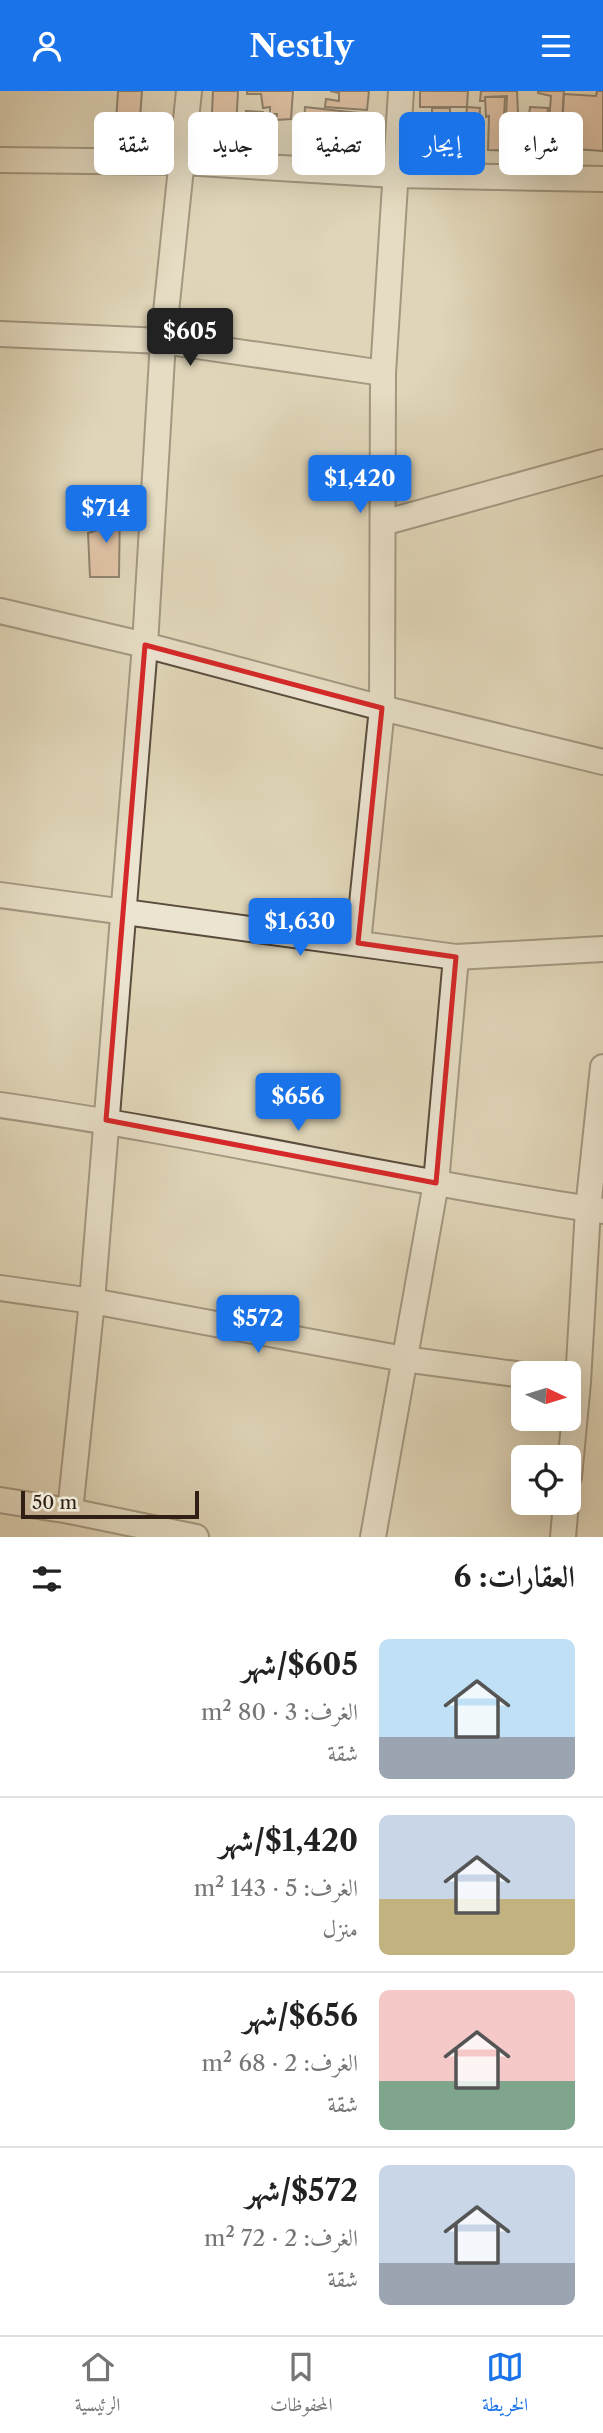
<!DOCTYPE html>
<html lang="ar">
<head>
<meta charset="utf-8">
<style>
	:root { --surface:#fff; --page:#f2f2f2; --text:#222; --muted:#767676; --line:#e0e0e0; --accent:#1a73e8 }
	body { margin:0; font-family:"Libre Caslon Text",Amiri,serif; background:var(--page); color:var(--text); direction:rtl; height:100vh; display:flex; flex-direction:column; font-size:26px; white-space:nowrap }
	* { box-sizing:border-box; margin:0 }
	p { font-size:23px; color:var(--muted) }
	.icon { flex:none; width:38px; height:38px; fill:none; stroke:currentColor; stroke-width:2; stroke-linecap:round; stroke-linejoin:round }
	.map { position:relative; height:1446px; overflow:hidden; direction:ltr }
	.side { display:flex; flex-direction:column; background:var(--surface); flex:1 }
	.side>* { flex:none }
	.guide { position:absolute; left:21px; top:21px; width:562px; height:63px; direction:rtl; display:flex; gap:14px }
	.needle { width:46px; rotate:94deg }
	.buttons { position:absolute; left:511px; top:1270px; display:grid; gap:14px }
	.buttons a { display:grid; place-items:center; width:70px; height:70px; border-radius:10px; background:var(--surface); box-shadow:0 7px 28px #0002; font-size:35px }
	.scale { position:absolute; left:21px; bottom:18px; width:178px; box-sizing:border-box; padding-left:7px; border:4px solid #2f1f14; border-top:0; font-size:19px; line-height:24px; white-space:nowrap; color:#2f1f14; -webkit-text-stroke:5px #ebe4d1; paint-order:stroke }
	.price { position:absolute; translate:-50% -60px; padding:0 16px; border-radius:7px; background:var(--accent); color:#fff; font-size:23px; line-height:46px; filter:drop-shadow(0 2px 4px #0008) }
	.price::after { content:''; position:absolute; left:50%; top:42px; width:21px; height:16px; margin-left:-10px; background:inherit; clip-path:polygon(0 0,100% 0,50% 100%) }
	.price.on { background:#222; color:#fff }
	ul { padding:0; list-style:none }
	li { display:flex; align-items:center; gap:21px; height:175px; padding:0 28px }
	li+li { border-top:2px solid var(--line) }
	li span { display:grid; place-items:center; flex:none; width:196px; height:140px; border-radius:10px; color:#555 }
	li>.icon { margin-inline-start:auto }
	span .icon { width:84px; height:84px; fill:#fffc; stroke-width:1 }
	li b { font-size:30px }
	h2 { display:flex; justify-content:space-between; align-items:center; height:84px; padding:0 28px; font-size:30px }
	.pill { padding:0 24px; border-radius:10px; background:var(--surface); box-shadow:0 7px 28px #0002; font-size:24px; line-height:63px }
	.pill.on { background:var(--accent); color:#fff }
	header { display:flex; justify-content:space-between; align-items:center; height:91px; padding:0 28px; background:var(--accent); color:#fff; font-size:32px; font-weight:700 }
	.tab-bar { display:flex; justify-content:space-around; align-items:center; height:98px; border-top:2px solid var(--line); background:var(--surface); font-size:19px; color:var(--muted) }
	.tab-bar a { display:grid; justify-items:center; gap:4px }
	.tab-bar .on { color:var(--accent) }
	.map>svg:first-child { display:block }
</style>
</head>
<body>
<header><svg class="icon" aria-label="menu" viewBox="0 0 24 24"><path d="M4 6h16M4 12h16M4 18h16"/></svg>Nestly<svg class="icon" aria-label="person" viewBox="0 0 24 24"><circle cx="12" cy="8" r="4"/><path d="M4 21q1-7 8-7t8 7"/></svg></header>
<div class="map">
<svg width="603" height="1446" viewBox="0 0 603 1446">
	<rect width="100%" height="100%" fill="#e0d6b8"/>
	<filter id="stains"><feTurbulence type="fractalNoise" baseFrequency=".00286" numOctaves="4"/><feColorMatrix values="0 0 0 0 .2 0 0 0 0 .09 0 0 0 0 .02 0 0 0 .5 -.17"/></filter>
	<radialGradient id="worn" r=".72"><stop offset=".6" stop-color="#630" stop-opacity="0"/><stop offset="1" stop-color="#630" stop-opacity=".3"/></radialGradient>
	<g fill="#e0ad91" stroke="#2f1f14" stroke-width="2">
		<polygon points="118,0 142,0 140,27 116,30"/>
		<polygon points="213,0 238,0 236,38 225,37 225,44 211,44"/>
		<polygon points="247,0 293,0 291,28 276,29 277,23 270,23 270,16 263,17 261,3 247,3"/>
		<polygon points="330,0 369,0 367,19 325,16 326,8 339,10 339,2"/>
		<polygon points="420,0 468,0 467,16 420,16"/>
		<polygon points="481,0 517,0 518,23 506,24 507,5 485,6 485,10 480,10"/>
		<polygon points="538,0 564,0 561,44 548,43 551,5 538,2"/>
		<polygon points="597,0 603,0 603,60 561,57 564,3 596,5"/>
		<polygon points="485,6 505,6 504,26 516,27 514,60 488,59 489,25 486,26"/>
		<polygon points="305,16 367,23 364,66 346,64 347,54 329,53 331,35 304,33"/>
		<polygon points="467,16 480,17 479,39 484,39 482,55 463,55"/>
		<polygon points="530,16 548,17 547,26 529,25"/>
		<polygon points="432,17 450,17 450,30 432,31"/>
		<polygon points="246,20 263,21 262,37 266,38 265,60 244,59"/>
		<polygon points="517,26 544,27 543,41 517,39"/>
		<polygon points="308,39 320,40 319,55 307,53"/>
		<rect x="225" y="46" width="17" height="13"/>
		<polygon points="106,411 120,414 119,486 90,486 88,442 104,437"/>
	</g>
	<g fill="none" stroke-linecap="round" stroke-linejoin="round">
		<defs>
			<g id="minor">
				<polyline points="0,69 182,71 395,84 603,88"/>
				<polyline points="0,243 163,250 383,282"/>
				<polyline points="383,432 603,371"/>
				<polyline points="0,520 145,554 382,617 603,671"/>
				<polyline points="0,804 456,866 603,858"/>
				<polyline points="358,852 382,617 383,282 401,0"/>
				<path d="M0,1014C202,1043 401,1090 603,1120"/>
				<polyline points="0,1197 92,1210 404,1268 523,1284"/>
				<polyline points="569,1386 578,1291 588,1118 603,976"/>
				<polyline points="0,1409 70,1420 196,1446"/>
				<polyline points="70,1420 92,1210 145,554 163,250 189,0"/>
				<polyline points="373,1446 436,1092 456,866"/>
				<polyline points="563,1446 566,1412"/>
			</g>
		</defs>
		<use href="#minor" stroke="#5b4d3d" stroke-width="28"/>
		<use href="#minor" stroke="#ebe4d1" stroke-width="24"/>
	</g>
	<path d="M0 0H603V1446H0ZM145,554L382,617L358,852L456,866L436,1092L106,1029Z" fill="#e0d6b8" fill-opacity=".55" fill-rule="evenodd"/>
	<path fill="none" stroke="#d62828" stroke-width="5" stroke-linejoin="round" d="M145,554L382,617L358,852L456,866L436,1092L106,1029Z"/>
	<rect width="100%" height="100%" filter="url(#stains)"/>
	<rect width="100%" height="100%" fill="url(#worn)"/>
</svg>
<div class="buttons">
<a><svg class="needle" viewBox="-14 -14 28 28"><path d="M0-13l5 13h-10z" fill="#e53935"/><path d="M0 13l5-13h-10z" fill="#767676"/></svg></a>
<a><svg class="icon" aria-label="locate" viewBox="0 0 24 24"><circle cx="12" cy="12" r="6"/><path d="M12 2v4M12 18v4M2 12h4M18 12h4"/></svg></a>
</div>
<div class="scale">50 m</div>
<b class="price on" style="left:190px;top:277px">$605</b>
<b class="price" style="left:360px;top:424px">$1,420</b>
<b class="price" style="left:106px;top:454px">$714</b>
<b class="price" style="left:300px;top:867px">$1,630</b>
<b class="price" style="left:298px;top:1042px">$656</b>
<b class="price" style="left:258px;top:1264px">$572</b>
<div class="guide">
<a class="pill">شراء</a>
<a class="pill on">إيجار</a>
<a class="pill">تصفية</a>
<a class="pill">جديد</a>
<a class="pill">شقة</a>
</div>
</div>
<section class="side">
<h2>العقارات: 6<svg class="icon" aria-label="filters" viewBox="0 0 24 24"><path d="M4 7h16M4 17h16"/><circle cx="9" cy="7" r="2"/><circle cx="15" cy="17" r="2"/></svg></h2>
<ul>
<li><span style="background:linear-gradient(#bfe0f5 70%,#9aa5b1 0)"><svg class="icon" aria-label="home" viewBox="0 0 24 24"><path d="M3 11l9-7 9 7M6 9v11h12V9"/></svg></span><div><b>$605/شهر</b><p>الغرف: 3 · 80 m²</p><p>شقة</p></div></li>
<li><span style="background:linear-gradient(#c9d6e8 60%,#c2b280 0)"><svg class="icon" aria-label="home" viewBox="0 0 24 24"><path d="M3 11l9-7 9 7M6 9v11h12V9"/></svg></span><div><b>$1,420/شهر</b><p>الغرف: 5 · 143 m²</p><p>منزل</p></div></li>
<li><span style="background:linear-gradient(#f6c9c9 65%,#7fa58c 0)"><svg class="icon" aria-label="home" viewBox="0 0 24 24"><path d="M3 11l9-7 9 7M6 9v11h12V9"/></svg></span><div><b>$656/شهر</b><p>الغرف: 2 · 68 m²</p><p>شقة</p></div></li>
<li><span style="background:linear-gradient(#c9d6e8 70%,#9aa5b1 0)"><svg class="icon" aria-label="home" viewBox="0 0 24 24"><path d="M3 11l9-7 9 7M6 9v11h12V9"/></svg></span><div><b>$572/شهر</b><p>الغرف: 2 · 72 m²</p><p>شقة</p></div></li>
</ul>
</section>
<nav class="tab-bar">
<a class="on"><svg class="icon" aria-label="map" viewBox="0 0 24 24"><path d="M3 6l6-2 6 2 6-2v14l-6 2-6-2-6 2zM9 4v14M15 6v14"/></svg>الخريطة</a>
<a><svg class="icon" aria-label="saved" viewBox="0 0 24 24"><path d="M7 4h10v16l-5-4-5 4z"/></svg>المحفوظات</a>
<a><svg class="icon" aria-label="home" viewBox="0 0 24 24"><path d="M3 11l9-7 9 7M6 9v11h12V9"/></svg>الرئيسية</a>
</nav>
</body>
</html>
